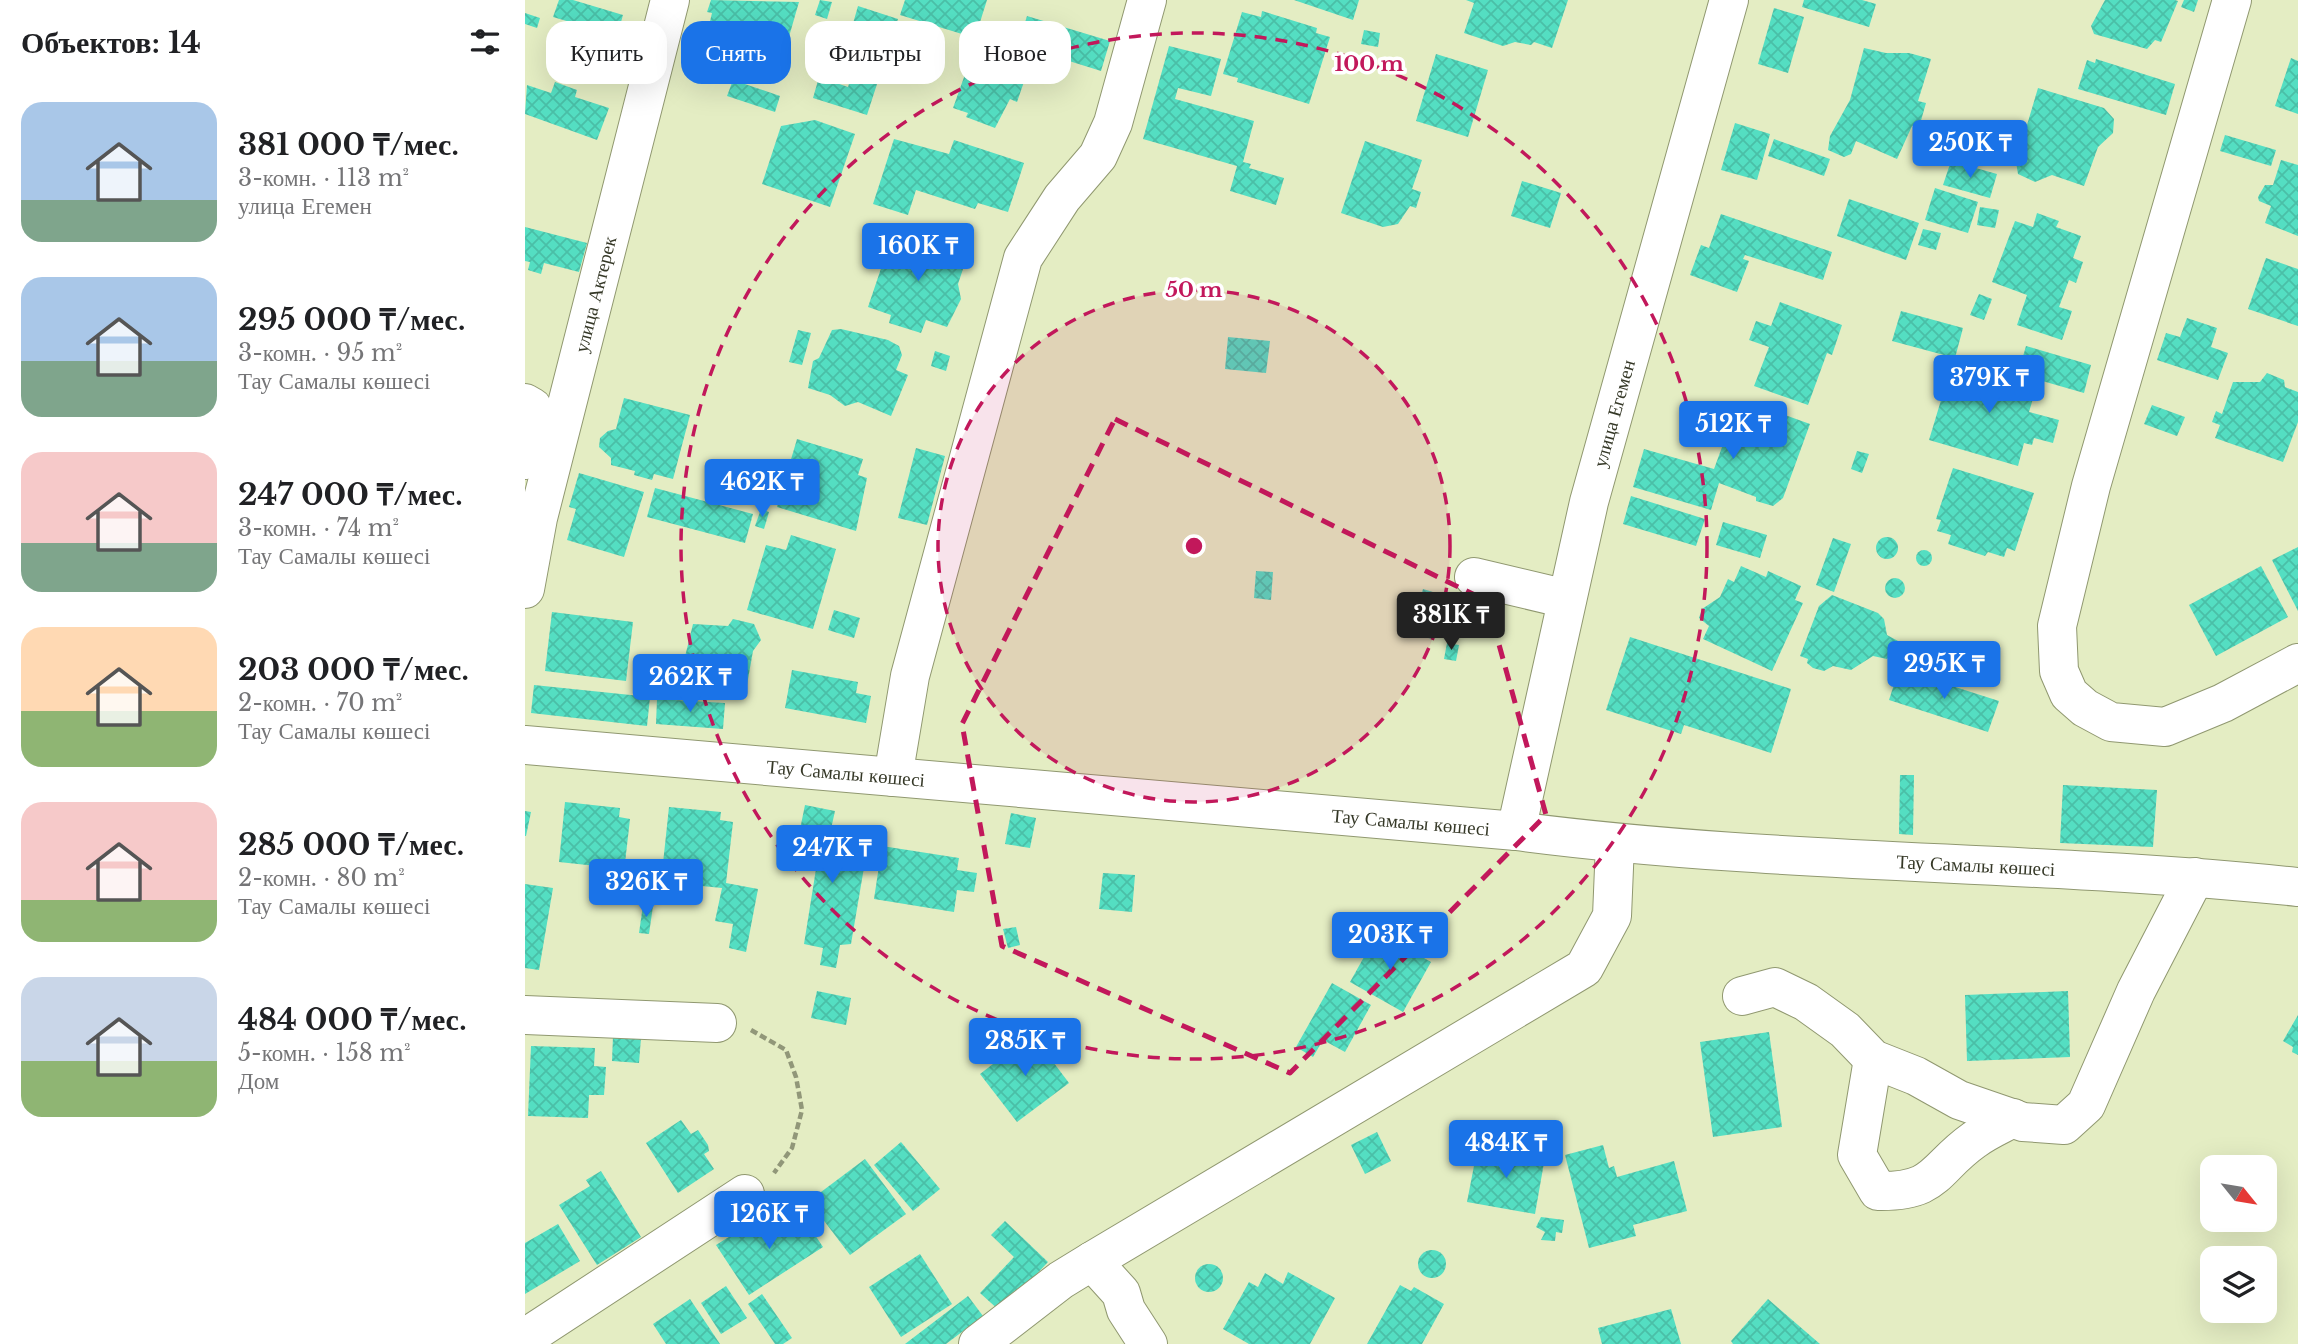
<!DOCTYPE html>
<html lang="ru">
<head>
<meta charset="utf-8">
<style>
	:root { --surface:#fff; --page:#f2f2f2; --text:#202124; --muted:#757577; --accent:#1a73e8 }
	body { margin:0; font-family:"Libre Baskerville",serif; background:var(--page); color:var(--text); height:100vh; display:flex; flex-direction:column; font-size:26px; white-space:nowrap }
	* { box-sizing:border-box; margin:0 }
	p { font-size:23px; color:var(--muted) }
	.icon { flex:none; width:38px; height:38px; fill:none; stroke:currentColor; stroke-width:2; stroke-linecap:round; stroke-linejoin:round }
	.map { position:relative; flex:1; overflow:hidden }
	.drawer { display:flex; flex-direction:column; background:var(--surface); width:525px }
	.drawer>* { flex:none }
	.banner { position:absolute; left:21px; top:21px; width:665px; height:63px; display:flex; gap:14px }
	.needle { width:46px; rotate:120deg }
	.controls { position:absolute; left:1675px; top:1155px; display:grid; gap:14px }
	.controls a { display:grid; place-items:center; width:77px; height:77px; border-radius:14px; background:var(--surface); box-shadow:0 7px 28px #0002; font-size:35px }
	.price { position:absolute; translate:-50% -60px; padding:0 16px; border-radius:7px; background:var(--accent); color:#fff; font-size:23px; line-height:46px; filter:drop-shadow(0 2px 4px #0008) }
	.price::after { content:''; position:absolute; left:50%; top:42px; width:21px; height:16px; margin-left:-10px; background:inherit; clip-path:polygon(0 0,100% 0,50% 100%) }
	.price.active { background:#222; color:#fff }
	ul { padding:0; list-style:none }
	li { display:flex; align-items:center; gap:21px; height:175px; padding:0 21px }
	li span { display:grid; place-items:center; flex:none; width:196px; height:140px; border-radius:21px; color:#555 }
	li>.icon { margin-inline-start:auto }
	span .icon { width:84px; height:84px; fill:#fffc; stroke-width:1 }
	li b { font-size:30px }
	h2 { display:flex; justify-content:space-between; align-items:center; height:84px; padding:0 21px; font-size:30px }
	.tag { padding:0 24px; border-radius:21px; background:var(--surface); box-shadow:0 7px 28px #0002; font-size:24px; line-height:63px }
	.tag.active { background:var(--accent); color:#fff }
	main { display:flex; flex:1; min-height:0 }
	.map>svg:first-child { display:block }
</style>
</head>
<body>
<main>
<section class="drawer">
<h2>Объектов: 14<svg class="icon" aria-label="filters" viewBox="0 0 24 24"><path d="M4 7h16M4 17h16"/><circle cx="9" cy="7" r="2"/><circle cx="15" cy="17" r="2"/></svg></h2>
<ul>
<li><span style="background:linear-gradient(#a9c7e8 70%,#7fa58c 0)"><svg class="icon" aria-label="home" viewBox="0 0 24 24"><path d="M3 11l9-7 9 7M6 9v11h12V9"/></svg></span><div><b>381 000 ₸/мес.</b><p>3-комн. · 113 m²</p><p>улица Егемен</p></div></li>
<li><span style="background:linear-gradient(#a9c7e8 60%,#7fa58c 0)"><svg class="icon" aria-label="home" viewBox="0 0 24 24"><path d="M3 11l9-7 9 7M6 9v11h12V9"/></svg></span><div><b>295 000 ₸/мес.</b><p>3-комн. · 95 m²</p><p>Тау Самалы көшесі</p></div></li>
<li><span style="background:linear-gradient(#f6c9c9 65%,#7fa58c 0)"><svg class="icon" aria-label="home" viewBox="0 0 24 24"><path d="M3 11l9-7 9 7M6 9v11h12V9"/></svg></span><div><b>247 000 ₸/мес.</b><p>3-комн. · 74 m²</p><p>Тау Самалы көшесі</p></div></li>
<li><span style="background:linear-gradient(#ffd9b3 60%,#8fb573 0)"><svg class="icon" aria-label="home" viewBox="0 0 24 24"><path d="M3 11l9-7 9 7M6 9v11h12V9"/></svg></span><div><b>203 000 ₸/мес.</b><p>2-комн. · 70 m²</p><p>Тау Самалы көшесі</p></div></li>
<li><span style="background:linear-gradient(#f6c9c9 70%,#8fb573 0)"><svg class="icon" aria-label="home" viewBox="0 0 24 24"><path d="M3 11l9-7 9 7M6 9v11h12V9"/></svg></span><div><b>285 000 ₸/мес.</b><p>2-комн. · 80 m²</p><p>Тау Самалы көшесі</p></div></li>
<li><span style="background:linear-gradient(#c9d6e8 60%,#8fb573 0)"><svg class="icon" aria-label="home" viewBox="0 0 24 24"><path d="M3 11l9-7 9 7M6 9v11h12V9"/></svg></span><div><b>484 000 ₸/мес.</b><p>5-комн. · 158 m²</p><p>Дом</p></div></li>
</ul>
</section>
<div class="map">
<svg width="1773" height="1344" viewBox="0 0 1773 1344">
	<defs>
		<pattern id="building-cross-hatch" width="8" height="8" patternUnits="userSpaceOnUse" patternTransform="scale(1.75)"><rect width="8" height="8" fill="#54dec2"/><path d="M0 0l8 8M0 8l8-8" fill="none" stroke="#4abfa7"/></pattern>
	</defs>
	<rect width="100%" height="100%" fill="#e4edc3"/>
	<g fill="url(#building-cross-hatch)">
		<polygon points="34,0 48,0 98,15 92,36 28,17"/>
		<polygon points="186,0 274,2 257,61 242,57 231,66 221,64 216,61 215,53 190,43 191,37 182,34 187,13 182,12"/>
		<polygon points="295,0 307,2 302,19 290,15"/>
		<polygon points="380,0 462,0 450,38 375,15"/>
		<polygon points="769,0 834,0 828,20"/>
		<polygon points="941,0 1043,0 1027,48 1009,42 1006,45 990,42 978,46 939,33 949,3"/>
		<polygon points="1279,0 1337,0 1351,4 1344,27 1277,7"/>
		<polygon points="1580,0 1650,0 1653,1 1636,42 1630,40 1622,49 1569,34 1566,26"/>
		<polygon points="1659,0 1673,0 1669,12 1656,7"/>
		<polygon points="333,6 373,19 342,115 288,98 294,77 323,87 333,56 326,54 334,29 327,27"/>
		<polygon points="1249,8 1279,17 1263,73 1233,64"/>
		<polygon points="737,11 792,28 791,33 805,37 784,104 712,82 713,78 698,74 717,12 736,17"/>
		<polygon points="0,13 15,18 12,28 0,24"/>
		<polygon points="502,16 585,41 576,71 493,45"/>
		<polygon points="839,30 855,33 853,47 836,44"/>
		<polygon points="61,31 115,47 109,70 54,53"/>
		<polygon points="644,46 696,59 686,96 653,88 650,99 729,121 718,162 726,164 724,168 759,178 751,205 705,191 712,166 618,139"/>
		<polygon points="464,47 497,58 491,73 501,76 492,102 485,99 470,128 441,117 443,113 428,108 448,52 461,56"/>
		<polygon points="1339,48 1361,53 1384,53 1406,59 1393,101 1401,103 1395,124 1387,126 1372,159 1331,141 1326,154 1319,157 1303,150 1305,136 1325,100"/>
		<polygon points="911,54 963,70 943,137 891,121"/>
		<polygon points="1766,58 1773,61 1773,114 1750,106"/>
		<polygon points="1571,59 1650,84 1641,115 1553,89 1562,60 1570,63"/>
		<polygon points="208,80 255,96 250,112 202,96"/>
		<polygon points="30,82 52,90 50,97 84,108 72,140 0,114 2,85 26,93"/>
		<polygon points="1513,88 1579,108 1589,119 1588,133 1573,147 1559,186 1527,175 1510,182 1493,174 1491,162"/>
		<polygon points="290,120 330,134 305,207 237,184 256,126"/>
		<polygon points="1210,123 1245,134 1232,180 1196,170"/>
		<polygon points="1700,135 1751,150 1746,166 1695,151"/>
		<polygon points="369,139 424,154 429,140 499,163 483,212 453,203 450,209 391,190 383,215 348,204"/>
		<polygon points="1249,139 1305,159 1299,176 1243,156"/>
		<polygon points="840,141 897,160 887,189 896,192 891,208 885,206 873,224 858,227 816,213"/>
		<polygon points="1756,160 1773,165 1773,236 1740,223 1746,206 1734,201 1733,197 1740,185 1748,185"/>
		<polygon points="1426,161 1472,174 1465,198 1418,185"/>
		<polygon points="997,181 1036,193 1025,228 986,216"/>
		<polygon points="1410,188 1453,202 1443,233 1400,220"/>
		<polygon points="1324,199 1394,223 1381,260 1312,236"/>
		<polygon points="1455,207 1474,210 1470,228 1452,225"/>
		<polygon points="1512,213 1534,221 1531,227 1556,236 1548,258 1558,262 1551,283 1544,280 1534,307 1547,311 1537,340 1492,325 1502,295 1467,282 1490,221 1508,227"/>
		<polygon points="1196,214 1307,252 1298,280 1220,255 1218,259 1224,261 1212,292 1165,275 1176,245 1184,248"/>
		<polygon points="0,227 62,243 54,272 19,263 16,274 3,270 5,262 0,261"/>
		<polygon points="370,227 387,233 385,238 442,257 433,284 436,299 422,327 401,320 396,333 364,323 366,315 343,307"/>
		<polygon points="1398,229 1416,233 1411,250 1393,245"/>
		<polygon points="1741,258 1773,269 1773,326 1723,309"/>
		<polygon points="1454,294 1467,299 1459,320 1445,315"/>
		<polygon points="1255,302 1317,325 1307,355 1302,353 1283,405 1229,386 1244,347 1224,340 1231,321 1246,326"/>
		<polygon points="1376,311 1438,328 1430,358 1367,341"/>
		<polygon points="1662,318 1692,328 1686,347 1703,353 1693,380 1632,360 1641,333 1655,337"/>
		<polygon points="316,329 363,340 374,346 377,355 371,370 383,375 366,416 333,402 320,406 305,395 283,388 288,361 294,358 307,330"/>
		<polygon points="273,330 286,333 277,365 264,362"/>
		<polygon points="703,337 745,341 741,373 700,369"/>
		<polygon points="1501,346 1566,365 1559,393 1493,374"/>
		<polygon points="410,351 425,356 421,371 406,366"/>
		<polygon points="1435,363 1512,385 1504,412 1534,420 1528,443 1509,438 1507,445 1499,443 1493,466 1404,440 1426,367 1433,369"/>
		<polygon points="1742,373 1759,380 1760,387 1773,392 1773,422 1758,462 1690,438 1695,425 1687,422 1691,411 1697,414 1708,382 1735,382"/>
		<polygon points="99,398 165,415 148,479 129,474 127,480 109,475 110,471 86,465 86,458 74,447 75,438 83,431 91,429"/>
		<polygon points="1224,402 1285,424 1258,498 1248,506 1231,501 1231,497 1194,483 1186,510 1108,487 1119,449 1189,469 1212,406"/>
		<polygon points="1627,405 1660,417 1652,436 1619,424"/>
		<polygon points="272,439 338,459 333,475 342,478 331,531 252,507"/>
		<polygon points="391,448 420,456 402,525 373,518"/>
		<polygon points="1332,451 1344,454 1337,473 1326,469"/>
		<polygon points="1428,468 1509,493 1490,551 1482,548 1479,557 1463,552 1460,556 1423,544 1426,535 1412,531 1416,520 1411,519"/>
		<polygon points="54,473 119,492 99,557 42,540 51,509 44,507"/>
		<polygon points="130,488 228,514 220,543 122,517"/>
		<polygon points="1106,496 1180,519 1171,546 1098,524"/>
		<polygon points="236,509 244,512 239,529 230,526"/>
		<polygon points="1198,522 1242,535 1235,558 1191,545"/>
		<polygon points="266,535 311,549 288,629 222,610 241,545 261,550"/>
		<circle cx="1362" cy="548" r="11"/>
		<polygon points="1308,538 1326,544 1309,592 1291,585"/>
		<polygon points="1773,547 1773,611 1747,560"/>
		<circle cx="1399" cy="558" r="8"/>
		<polygon points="1216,566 1241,577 1243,571 1276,586 1270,600 1278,603 1247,671 1178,639 1184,626 1174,618 1177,609 1195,597 1203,579 1209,582"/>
		<polygon points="1736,566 1763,617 1691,656 1664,605"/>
		<polygon points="731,571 748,572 746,600 729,598"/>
		<circle cx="1370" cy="588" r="10"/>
		<polygon points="898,589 921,596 907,639 885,633"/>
		<polygon points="1307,595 1353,613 1359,619 1362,635 1373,641 1362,659 1348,656 1326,670 1308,666 1299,671 1288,668 1282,663 1283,659 1275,656 1294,606"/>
		<polygon points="309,610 335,618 329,638 303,630"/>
		<polygon points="27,612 108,622 101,681 20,671"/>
		<polygon points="208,619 229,624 236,640 228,651 220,696 176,688 177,682 155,677 168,624 203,626"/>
		<polygon points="1105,637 1266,689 1246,753 1159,725 1156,734 1081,710"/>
		<polygon points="922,643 934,645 931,661 919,659"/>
		<polygon points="1374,669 1474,701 1463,732 1364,700"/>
		<polygon points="267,670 333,682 331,693 346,696 341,723 260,708"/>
		<polygon points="9,685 125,697 122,726 6,713"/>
		<polygon points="132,699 200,703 198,729 131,724"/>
		<polygon points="1375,775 1389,775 1388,835 1374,834"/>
		<polygon points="1538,785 1632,790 1628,847 1535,843"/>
		<polygon points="40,802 95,808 94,817 105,819 100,863 91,862 90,868 34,862"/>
		<polygon points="280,805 310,811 304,838 343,844 326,944 315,945 311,968 295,965 298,948 279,944 295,844 273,839"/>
		<polygon points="144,807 196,812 195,820 208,822 201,883 233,889 221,952 204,948 208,924 190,921 197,888 136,882"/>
		<polygon points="0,811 6,812 1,836 0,836"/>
		<polygon points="486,813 511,818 505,848 480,844"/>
		<polygon points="357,846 434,858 432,870 452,873 449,892 432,890 429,912 349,899"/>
		<polygon points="578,873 610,875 607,912 574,909"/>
		<polygon points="0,884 28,888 14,970 0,968"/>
		<polygon points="118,905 128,906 124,934 114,933"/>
		<polygon points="491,927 495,945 483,948 478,929"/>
		<polygon points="853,932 906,962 878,1012 825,982"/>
		<polygon points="807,983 846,1005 820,1052 798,1040 788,1057 771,1047"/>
		<polygon points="292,991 326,998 321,1025 286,1018"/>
		<polygon points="1543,991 1545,1057 1442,1061 1440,995"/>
		<polygon points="1773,1015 1773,1055 1767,1052 1768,1047 1758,1041"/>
		<polygon points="1244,1032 1257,1127 1188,1137 1175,1042"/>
		<polygon points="507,1034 544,1083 492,1122 455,1074"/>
		<polygon points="88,1036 116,1038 114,1063 87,1061"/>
		<polygon points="6,1046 70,1048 69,1066 81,1067 79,1095 64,1095 63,1118 3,1116"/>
		<polygon points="156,1120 166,1134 173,1130 183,1145 184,1151 179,1154 189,1169 153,1193 121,1143"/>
		<polygon points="852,1132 866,1161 840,1174 826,1145"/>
		<circle cx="937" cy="1151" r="10"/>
		<polygon points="376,1142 415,1189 388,1211 349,1165"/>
		<polygon points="953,1145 1020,1157 1010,1214 942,1202"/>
		<polygon points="1078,1145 1084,1168 1089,1166 1092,1177 1149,1161 1162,1211 1108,1225 1111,1236 1064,1248 1040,1155"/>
		<polygon points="340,1159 381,1214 325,1255 284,1201"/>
		<polygon points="76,1171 116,1237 72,1265 34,1205 65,1186 61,1180"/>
		<polygon points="274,1211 298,1247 224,1295 191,1245 226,1223 235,1236"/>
		<polygon points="1016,1217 1039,1220 1037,1233 1031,1232 1030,1241 1016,1240 1020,1232 1011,1227"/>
		<polygon points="480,1221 523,1262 476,1312 455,1293 489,1257 466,1235"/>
		<polygon points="33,1224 55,1261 0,1294 0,1243"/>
		<circle cx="907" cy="1264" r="14"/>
		<polygon points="395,1254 427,1304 376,1337 344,1287"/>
		<circle cx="684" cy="1278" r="14"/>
		<polygon points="763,1272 810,1298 785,1344 724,1344 698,1329 724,1282 733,1287 740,1273 758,1284"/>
		<polygon points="875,1285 886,1291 889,1287 919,1304 897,1344 842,1344"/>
		<polygon points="201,1286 222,1318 196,1334 176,1303"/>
		<polygon points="237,1294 267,1338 258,1344 250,1344 223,1304"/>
		<polygon points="443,1296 458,1316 421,1344 380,1344"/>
		<polygon points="165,1299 195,1344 141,1344 128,1324"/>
		<polygon points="1243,1299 1295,1344 1208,1344 1206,1341"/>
		<polygon points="1146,1309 1156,1344 1077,1344 1073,1328"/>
	</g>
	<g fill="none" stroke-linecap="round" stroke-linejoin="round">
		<defs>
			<g id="minor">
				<polyline points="1707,0 1566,486 1532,626 1534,671 1544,694 1560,708 1586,722 1640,727 1698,703 1773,663"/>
				<polyline points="0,403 7,407 6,439 0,460"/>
				<polyline points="949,577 1042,599"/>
				<path id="s1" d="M0,589L13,518L145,0"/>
				<path id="s2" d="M0,745L991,831C1250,865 1513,860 1773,887"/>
				<polyline points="368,777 385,676 498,258 537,198 573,156 588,123 622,0"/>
				<path id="s3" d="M991,831L1064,502L1204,0"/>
				<polyline points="1217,996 1250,987 1281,1002 1320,1030 1348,1059 1391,1076 1434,1100 1498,1122 1539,1125 1561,1105 1611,991 1670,877"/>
				<polyline points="0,1015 192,1023"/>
				<path d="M1348,1059L1332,1155L1353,1191C1413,1192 1408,1169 1449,1140C1461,1131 1475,1125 1488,1118"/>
				<polyline points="567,1261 596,1293 601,1310 623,1344"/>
				<polyline points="0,1338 220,1194"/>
				<polyline points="453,1344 536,1280 567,1261 1059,968 1087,916 1090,844"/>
			</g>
		</defs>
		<use href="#minor" stroke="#909870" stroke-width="40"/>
		<polyline stroke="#919779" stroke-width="4.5" stroke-dasharray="7 3.5" stroke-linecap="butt" points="226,1030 261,1050 271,1077 277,1110 267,1148 249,1173"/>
		<use href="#minor" stroke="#fff" stroke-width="38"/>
	</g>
	<path fill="none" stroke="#c2185b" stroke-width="5" stroke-dasharray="14 9" stroke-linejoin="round" d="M590,419L962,601L1021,815L765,1073L477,946L437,724Z"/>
	<circle cx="669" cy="546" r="256" fill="#c2185b" fill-opacity=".12"/>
	<g fill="none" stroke="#c2185b" stroke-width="3.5" stroke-dasharray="12 9">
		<circle cx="669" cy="546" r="256"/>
		<circle cx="669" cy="546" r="513"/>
	</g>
	<g text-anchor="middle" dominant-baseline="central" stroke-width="7" stroke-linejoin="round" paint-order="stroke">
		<g font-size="19" fill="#353827" stroke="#fff">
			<text stroke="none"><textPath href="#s1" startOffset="303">улица Актерек</textPath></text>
			<text stroke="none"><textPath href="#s3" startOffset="429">улица Егемен</textPath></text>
			<text stroke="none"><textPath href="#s2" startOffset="322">Тау Самалы көшесі</textPath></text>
			<text stroke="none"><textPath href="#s2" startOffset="889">Тау Самалы көшесі</textPath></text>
			<text stroke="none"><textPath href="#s2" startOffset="1456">Тау Самалы көшесі</textPath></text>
		</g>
	</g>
	<circle cx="669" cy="546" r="10" fill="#c2185b" stroke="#fff" stroke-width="3.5"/>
	<g font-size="21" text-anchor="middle" font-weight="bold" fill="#c2185b" stroke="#fff" stroke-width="7" stroke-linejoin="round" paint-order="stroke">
		<text x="844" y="71">100 m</text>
		<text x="669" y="297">50 m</text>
	</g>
</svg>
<div class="controls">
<a><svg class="needle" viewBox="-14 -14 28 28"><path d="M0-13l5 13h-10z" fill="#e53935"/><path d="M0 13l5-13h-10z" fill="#757577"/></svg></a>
<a><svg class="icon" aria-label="layers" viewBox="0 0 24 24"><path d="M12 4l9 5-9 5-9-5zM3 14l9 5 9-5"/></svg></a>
</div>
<b class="price" style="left:1445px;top:180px">250K ₸</b>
<b class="price" style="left:393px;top:283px">160K ₸</b>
<b class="price" style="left:1464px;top:415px">379K ₸</b>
<b class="price" style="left:1208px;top:461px">512K ₸</b>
<b class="price" style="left:237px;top:519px">462K ₸</b>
<b class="price active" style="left:926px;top:652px">381K ₸</b>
<b class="price" style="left:1419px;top:701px">295K ₸</b>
<b class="price" style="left:165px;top:714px">262K ₸</b>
<b class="price" style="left:307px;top:885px">247K ₸</b>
<b class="price" style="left:121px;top:919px">326K ₸</b>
<b class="price" style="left:865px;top:972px">203K ₸</b>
<b class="price" style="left:500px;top:1078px">285K ₸</b>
<b class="price" style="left:981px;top:1180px">484K ₸</b>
<b class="price" style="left:244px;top:1251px">126K ₸</b>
<div class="banner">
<a class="tag">Купить</a>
<a class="tag active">Снять</a>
<a class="tag">Фильтры</a>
<a class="tag">Новое</a>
</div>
</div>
</main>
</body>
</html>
